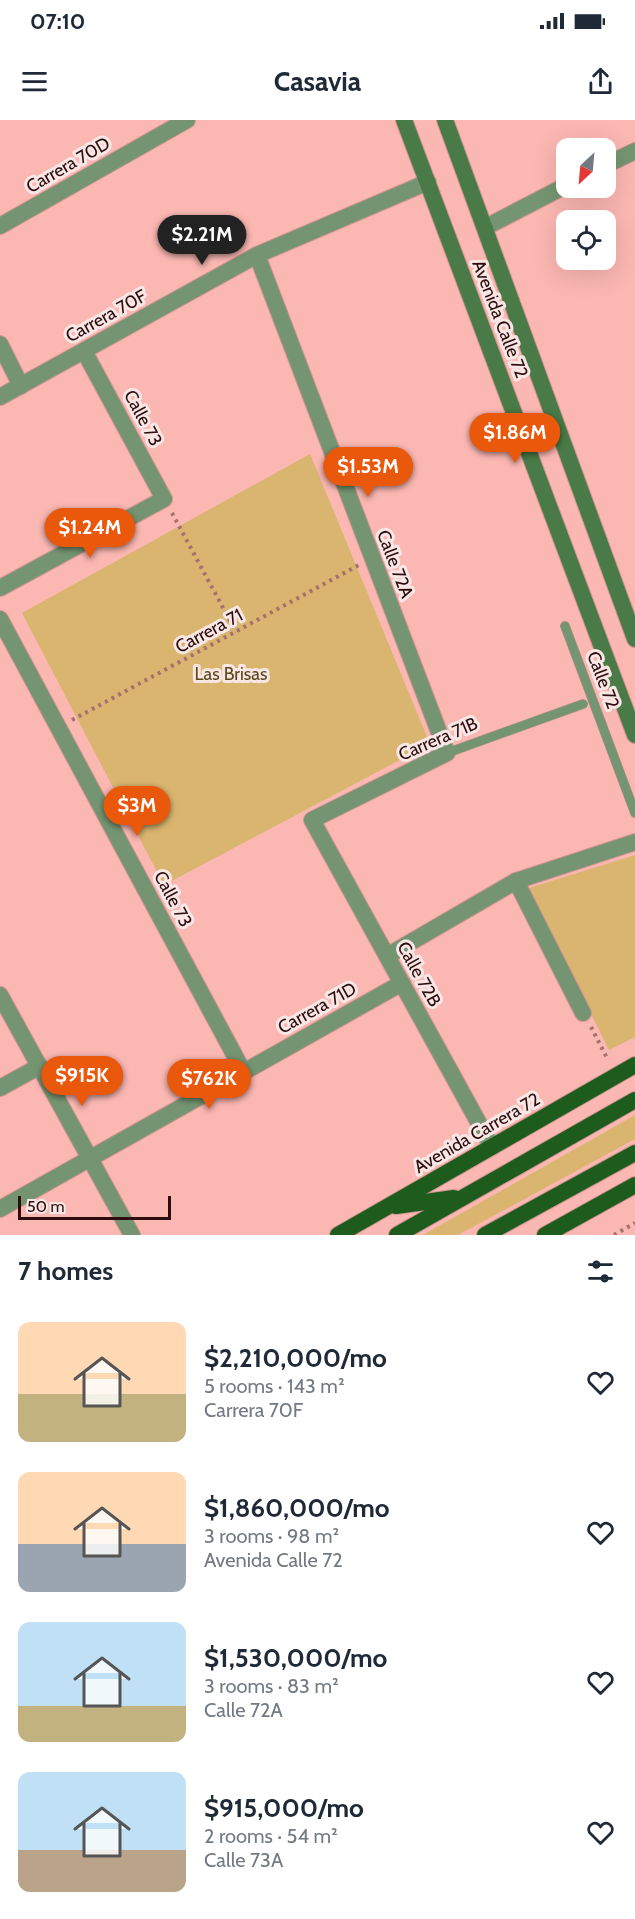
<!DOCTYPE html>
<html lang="en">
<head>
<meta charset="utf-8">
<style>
	:root { --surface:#fff; --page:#f2f2f3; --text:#1f2937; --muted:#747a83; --accent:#ea580c }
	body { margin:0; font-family:Cabin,sans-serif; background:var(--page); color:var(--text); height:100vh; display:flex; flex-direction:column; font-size:22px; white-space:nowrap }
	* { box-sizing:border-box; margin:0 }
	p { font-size:20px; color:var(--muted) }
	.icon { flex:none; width:33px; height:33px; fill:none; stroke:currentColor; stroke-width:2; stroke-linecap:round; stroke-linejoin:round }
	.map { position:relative; height:1115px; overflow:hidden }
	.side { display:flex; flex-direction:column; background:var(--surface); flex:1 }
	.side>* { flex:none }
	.needle { width:39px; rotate:206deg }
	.buttons { position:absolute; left:556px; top:18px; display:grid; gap:12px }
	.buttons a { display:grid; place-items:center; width:60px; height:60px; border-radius:12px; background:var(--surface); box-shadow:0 6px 24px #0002; font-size:30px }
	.scale { position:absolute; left:18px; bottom:15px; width:153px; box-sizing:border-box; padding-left:6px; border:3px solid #2c0e0e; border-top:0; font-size:16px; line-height:21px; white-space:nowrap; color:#2c0e0e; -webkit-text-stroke:4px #f9e7e5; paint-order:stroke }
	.price { position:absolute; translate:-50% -51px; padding:0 14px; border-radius:21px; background:var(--accent); color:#fff; font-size:20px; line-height:39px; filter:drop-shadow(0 2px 3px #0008) }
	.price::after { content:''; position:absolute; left:50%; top:36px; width:18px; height:14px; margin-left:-9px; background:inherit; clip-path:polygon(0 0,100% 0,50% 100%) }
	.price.current { background:#222; color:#fff }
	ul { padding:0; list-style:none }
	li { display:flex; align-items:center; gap:18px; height:150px; padding:0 18px }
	li span { display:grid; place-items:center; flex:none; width:168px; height:120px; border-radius:12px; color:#555 }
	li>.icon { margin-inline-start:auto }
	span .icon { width:72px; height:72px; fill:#fffc; stroke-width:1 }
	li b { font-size:26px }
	h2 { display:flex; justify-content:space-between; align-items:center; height:72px; padding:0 18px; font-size:26px }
	.status { display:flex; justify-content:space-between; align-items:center; height:42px; padding:0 30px; background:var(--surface); direction:ltr }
	.status svg { height:16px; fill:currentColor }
	header { display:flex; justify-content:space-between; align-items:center; height:78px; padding:0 18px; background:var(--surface); font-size:27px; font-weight:700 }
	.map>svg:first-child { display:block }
</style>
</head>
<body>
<div class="status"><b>07:10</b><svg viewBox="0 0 49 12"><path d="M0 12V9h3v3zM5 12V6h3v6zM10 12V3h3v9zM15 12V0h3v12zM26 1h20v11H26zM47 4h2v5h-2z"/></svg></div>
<header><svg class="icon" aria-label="menu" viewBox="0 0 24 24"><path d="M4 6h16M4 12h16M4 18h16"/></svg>Casavia<svg class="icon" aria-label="share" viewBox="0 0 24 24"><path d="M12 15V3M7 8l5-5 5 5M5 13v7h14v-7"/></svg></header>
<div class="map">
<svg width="635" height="1115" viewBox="0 0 635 1115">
	<rect width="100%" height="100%" fill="#fbb7b2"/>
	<g fill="#d9b56f">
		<polygon points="310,334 430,624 164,765 22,493"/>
		<polygon points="635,735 635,917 609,930 529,768"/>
		<polygon points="635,995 635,1019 458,1115 423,1115"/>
	</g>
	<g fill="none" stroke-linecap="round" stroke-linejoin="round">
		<defs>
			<g id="service">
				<polyline points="565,506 635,693"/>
				<polyline points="447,633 583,584"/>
			</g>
			<g id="minor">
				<polyline points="606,45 635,31"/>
				<polyline points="0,106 187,0"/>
				<polyline points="486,107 567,65"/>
				<polyline points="257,135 447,633 312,700 492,1027"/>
				<polyline points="0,224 21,266"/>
				<polyline points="0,468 164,379 84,231"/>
				<polyline points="0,499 243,951"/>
				<polyline points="516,761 583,893"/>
				<polyline points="387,836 516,761 635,722"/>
				<polyline points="0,968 40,946"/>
				<polyline points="0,1089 402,863"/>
			</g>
			<g id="tertiary">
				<polyline points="0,277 257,135 428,62"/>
				<polyline points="0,875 132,1115"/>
			</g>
			<g id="secondary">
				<polyline points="404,0 635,615"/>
				<polyline points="445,0 635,519"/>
			</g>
			<g id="trunk">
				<polyline points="396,1086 454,1078"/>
				<polyline points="338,1115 635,945"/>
				<polyline points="397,1115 635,980"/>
				<polyline points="485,1115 635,1033"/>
				<polyline points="545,1115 635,1065"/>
			</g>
		</defs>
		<use href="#service" stroke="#d29591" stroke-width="10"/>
		<use href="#minor" stroke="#d29591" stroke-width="18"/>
		<use href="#tertiary" stroke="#d29591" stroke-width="18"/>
		<use href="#secondary" stroke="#d29591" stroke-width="18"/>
		<use href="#trunk" stroke="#d29591" stroke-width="18"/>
		<g stroke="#a6716e" stroke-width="4" stroke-dasharray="3 4.5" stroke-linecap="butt">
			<polyline points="172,393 236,512"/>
			<polyline points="72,600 359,445"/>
			<polyline points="591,907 608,940"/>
			<polyline points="614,1115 635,1103"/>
		</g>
		<use href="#service" stroke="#759572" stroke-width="9"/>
		<use href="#minor" stroke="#759572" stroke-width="16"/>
		<use href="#tertiary" stroke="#759572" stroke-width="16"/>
		<use href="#secondary" stroke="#497a47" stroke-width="16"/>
		<use href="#trunk" stroke="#1d5c1d" stroke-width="16"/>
	</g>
	<g text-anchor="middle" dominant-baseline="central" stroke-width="6" stroke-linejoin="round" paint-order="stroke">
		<g font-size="18" fill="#2c0e0e" stroke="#f9e7e5">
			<text transform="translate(68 45) rotate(-30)">Carrera 70D</text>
			<text transform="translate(106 196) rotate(-29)">Carrera 70F</text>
			<text transform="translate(500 199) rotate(69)">Avenida Calle 72</text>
			<text transform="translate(143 298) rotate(62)">Calle 73</text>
			<text transform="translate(395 444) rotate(69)">Calle 72A</text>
			<text transform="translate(209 511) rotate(-28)">Carrera 71</text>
			<text transform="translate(603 560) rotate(69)">Calle 72</text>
			<text transform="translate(438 619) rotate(-23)">Carrera 71B</text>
			<text transform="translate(173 779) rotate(62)">Calle 73</text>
			<text transform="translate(419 854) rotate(61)">Calle 72B</text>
			<text transform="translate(317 888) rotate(-29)">Carrera 71D</text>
			<text transform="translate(477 1013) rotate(-30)">Avenida Carrera 72</text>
		</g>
		<g font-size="18" fill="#5d481b" stroke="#f9e7e5">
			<text x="231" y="554">Las Brisas</text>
		</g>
	</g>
</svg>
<div class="buttons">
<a><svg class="needle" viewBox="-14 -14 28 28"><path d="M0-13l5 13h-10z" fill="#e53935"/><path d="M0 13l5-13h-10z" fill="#747a83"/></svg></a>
<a><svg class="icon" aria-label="locate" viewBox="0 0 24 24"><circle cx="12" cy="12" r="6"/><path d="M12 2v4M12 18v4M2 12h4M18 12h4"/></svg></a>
</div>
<div class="scale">50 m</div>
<b class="price current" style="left:202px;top:146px">$2.21M</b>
<b class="price" style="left:515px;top:344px">$1.86M</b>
<b class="price" style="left:368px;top:378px">$1.53M</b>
<b class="price" style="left:90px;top:439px">$1.24M</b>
<b class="price" style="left:137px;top:717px">$3M</b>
<b class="price" style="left:82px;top:987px">$915K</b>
<b class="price" style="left:209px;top:990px">$762K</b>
</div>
<section class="side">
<h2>7 homes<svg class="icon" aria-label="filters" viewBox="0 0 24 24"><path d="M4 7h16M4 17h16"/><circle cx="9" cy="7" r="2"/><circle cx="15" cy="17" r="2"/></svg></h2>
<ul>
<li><span style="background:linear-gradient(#ffd9b3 60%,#c2b280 0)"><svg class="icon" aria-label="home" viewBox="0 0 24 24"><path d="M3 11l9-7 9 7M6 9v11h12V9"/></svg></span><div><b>$2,210,000/mo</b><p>5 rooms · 143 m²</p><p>Carrera 70F</p></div><svg class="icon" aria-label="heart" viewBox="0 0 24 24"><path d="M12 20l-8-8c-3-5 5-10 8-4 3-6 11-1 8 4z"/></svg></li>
<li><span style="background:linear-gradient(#ffd9b3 60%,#9aa5b1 0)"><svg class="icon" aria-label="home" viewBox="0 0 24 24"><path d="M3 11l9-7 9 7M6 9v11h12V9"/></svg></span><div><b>$1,860,000/mo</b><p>3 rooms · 98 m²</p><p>Avenida Calle 72</p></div><svg class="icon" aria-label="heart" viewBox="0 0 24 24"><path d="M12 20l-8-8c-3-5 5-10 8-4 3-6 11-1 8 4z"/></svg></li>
<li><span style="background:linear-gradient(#bfe0f5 70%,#c2b280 0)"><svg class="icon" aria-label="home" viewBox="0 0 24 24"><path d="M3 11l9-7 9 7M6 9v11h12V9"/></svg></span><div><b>$1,530,000/mo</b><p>3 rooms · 83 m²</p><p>Calle 72A</p></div><svg class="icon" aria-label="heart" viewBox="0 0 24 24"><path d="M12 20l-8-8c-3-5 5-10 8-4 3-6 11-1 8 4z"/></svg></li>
<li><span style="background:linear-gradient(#bfe0f5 65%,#b9a48a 0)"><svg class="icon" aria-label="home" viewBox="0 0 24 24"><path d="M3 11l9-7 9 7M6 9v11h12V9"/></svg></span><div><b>$915,000/mo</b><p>2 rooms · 54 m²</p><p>Calle 73A</p></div><svg class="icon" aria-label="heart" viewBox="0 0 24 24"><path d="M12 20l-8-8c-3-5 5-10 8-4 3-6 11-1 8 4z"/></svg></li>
</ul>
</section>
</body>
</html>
